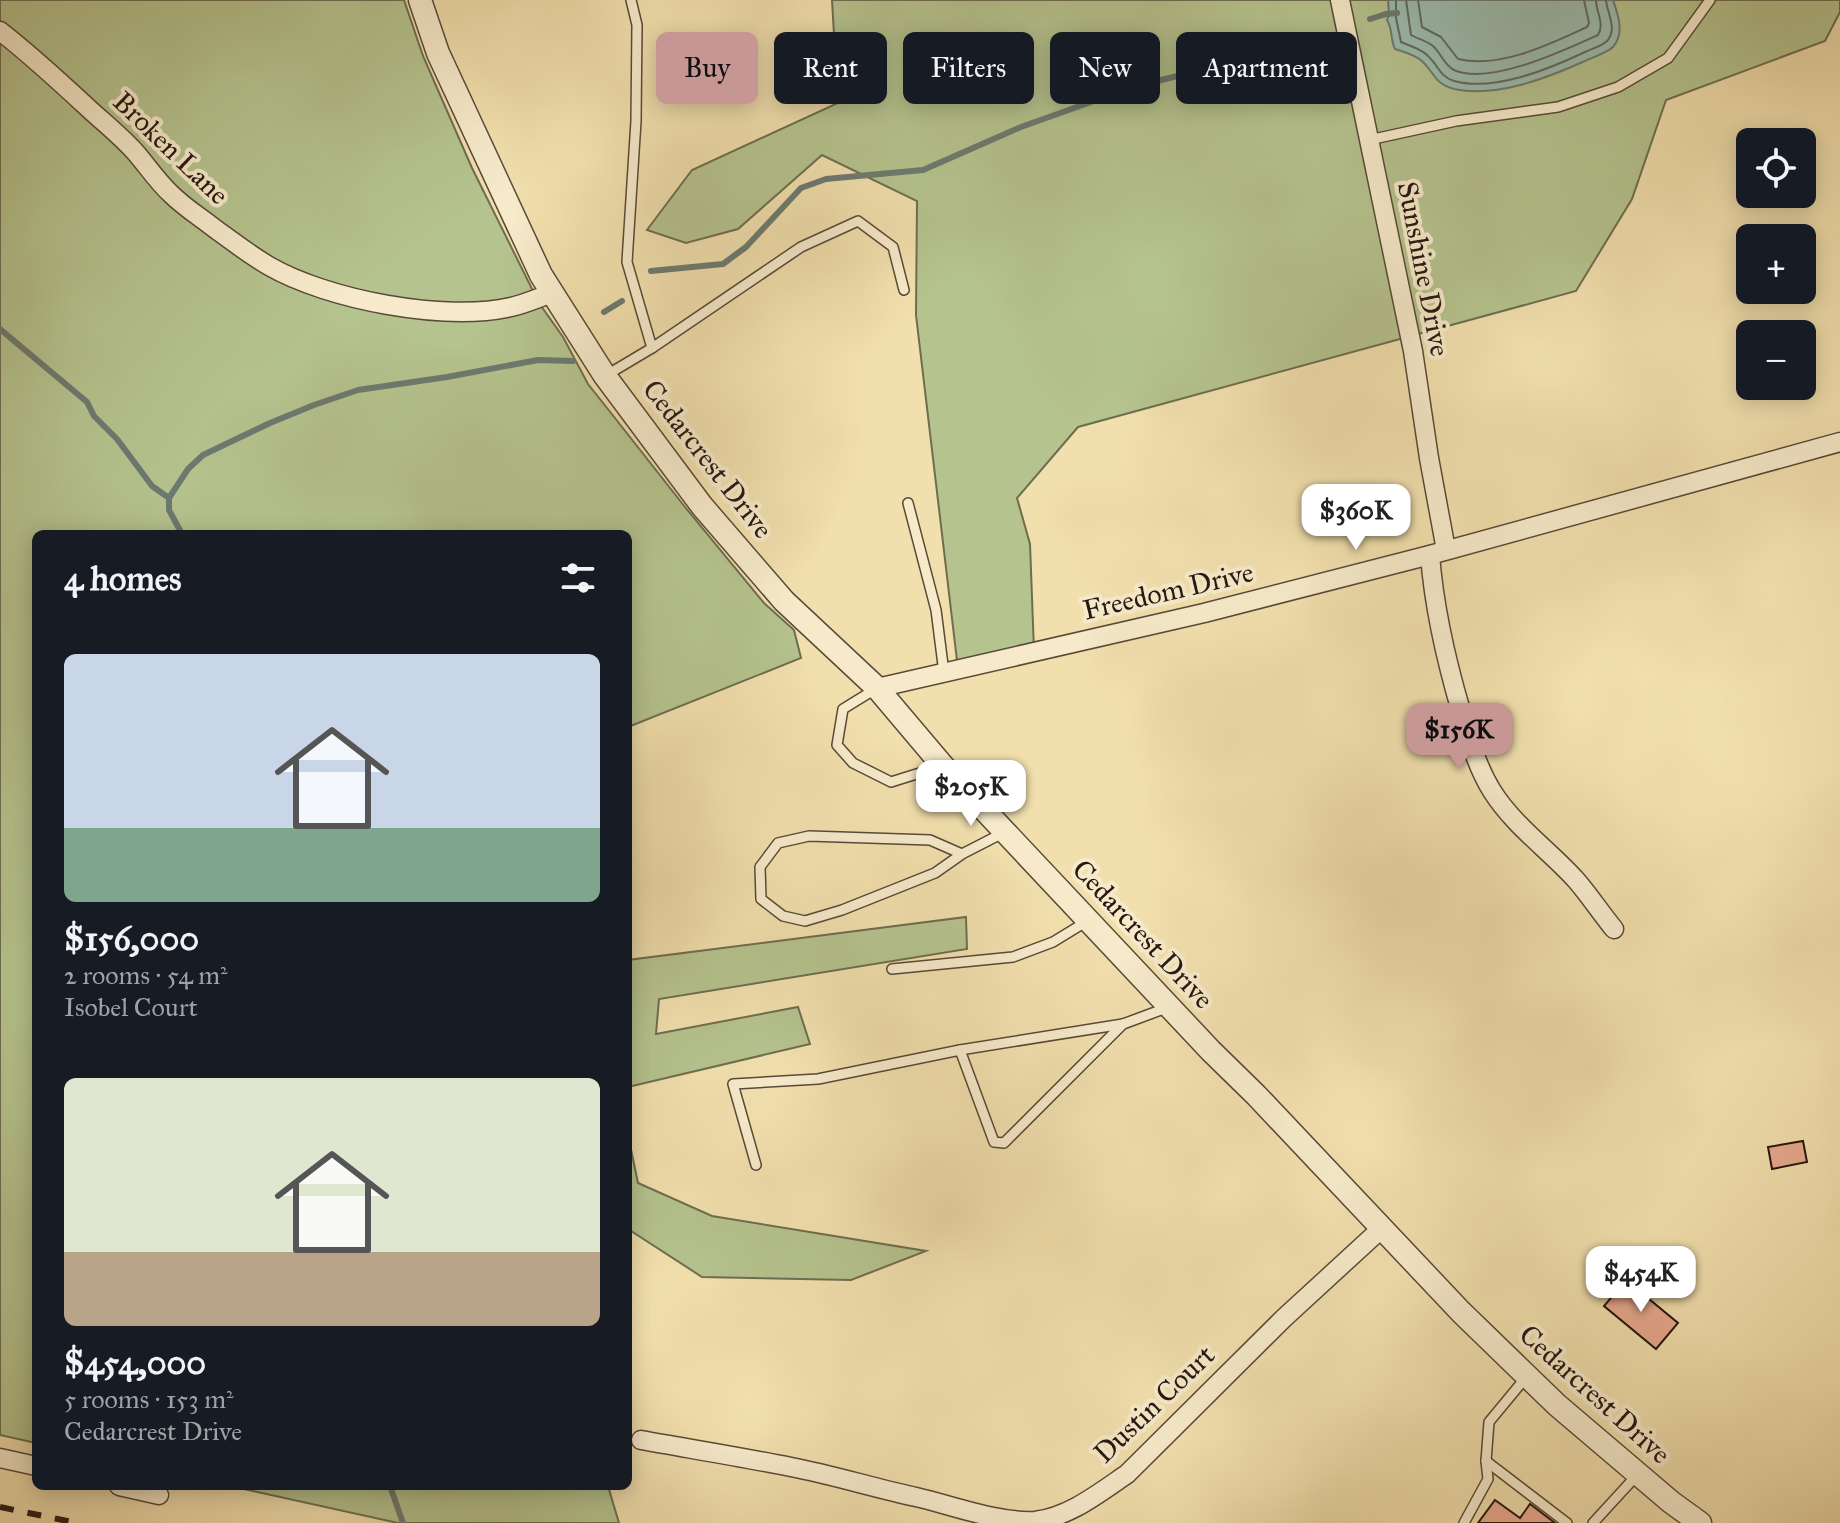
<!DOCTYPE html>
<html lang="en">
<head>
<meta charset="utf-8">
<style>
	:root { --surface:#171b24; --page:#242831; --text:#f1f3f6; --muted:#9ea1a6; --accent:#c59692 }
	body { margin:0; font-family:"IM FELL Great Primer",serif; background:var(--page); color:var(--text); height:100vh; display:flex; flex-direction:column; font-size:30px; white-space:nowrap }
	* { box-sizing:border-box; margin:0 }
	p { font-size:26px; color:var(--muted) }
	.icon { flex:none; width:44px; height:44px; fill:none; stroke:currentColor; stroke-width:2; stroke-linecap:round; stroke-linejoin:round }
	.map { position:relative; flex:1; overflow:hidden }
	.panel { position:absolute; left:32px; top:530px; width:600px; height:960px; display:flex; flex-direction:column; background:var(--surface); border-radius:12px; box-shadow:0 4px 20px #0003 }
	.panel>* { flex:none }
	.banner { position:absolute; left:656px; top:32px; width:760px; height:72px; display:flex; gap:16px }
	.tools { position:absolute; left:1736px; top:128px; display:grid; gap:16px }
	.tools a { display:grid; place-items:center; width:80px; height:80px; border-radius:12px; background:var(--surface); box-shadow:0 4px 20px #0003; font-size:40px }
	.price { position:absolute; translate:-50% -68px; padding:0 18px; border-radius:16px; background:#fff; color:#222; font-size:26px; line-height:52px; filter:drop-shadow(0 2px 4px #0008) }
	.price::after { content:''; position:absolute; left:50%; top:48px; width:24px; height:18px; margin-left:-12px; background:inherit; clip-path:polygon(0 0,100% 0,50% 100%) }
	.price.on { background:var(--accent); color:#111 }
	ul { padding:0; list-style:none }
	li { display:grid; align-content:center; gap:16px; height:424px; padding:0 32px }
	li span { display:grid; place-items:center; height:248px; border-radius:12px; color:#555 }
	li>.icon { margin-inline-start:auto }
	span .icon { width:144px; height:144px; fill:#fffc; stroke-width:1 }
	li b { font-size:34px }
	h2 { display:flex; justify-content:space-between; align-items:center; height:96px; padding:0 32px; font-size:34px }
	.tag { padding:0 28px; border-radius:12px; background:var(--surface); box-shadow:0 4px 20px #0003; font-size:28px; line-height:72px }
	.tag.on { background:var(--accent); color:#111 }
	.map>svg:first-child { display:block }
</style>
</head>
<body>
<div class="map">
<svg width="1840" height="1523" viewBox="0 0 1840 1523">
	<rect width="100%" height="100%" fill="#f1dfad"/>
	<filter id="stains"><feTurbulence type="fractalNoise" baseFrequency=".0025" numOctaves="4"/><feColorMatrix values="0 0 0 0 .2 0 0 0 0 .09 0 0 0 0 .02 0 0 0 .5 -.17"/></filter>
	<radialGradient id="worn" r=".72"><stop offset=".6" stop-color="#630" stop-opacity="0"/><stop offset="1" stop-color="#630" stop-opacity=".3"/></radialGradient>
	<g fill="#b5c38e" stroke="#6e6d50" stroke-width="2">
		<polygon points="0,0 404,0 423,56 472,168 539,303 563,337 588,384 611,413 685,507 764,603 794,630 801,658 628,727 628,534 36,534 36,1443 0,1435"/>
		<polygon points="832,0 1840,0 1840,12 1825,41 1666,100 1632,199 1576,291 1078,427 1017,498 1030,544 1034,651 958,669 916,315 917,201 822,155 738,229 686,243 647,230 692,170 838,103"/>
		<polygon points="966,917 967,949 659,999 656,1034 798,1007 810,1044 628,1087 628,960"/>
		<polygon points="628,1135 638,1183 712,1216 926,1251 851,1280 702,1277 628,1229"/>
		<polygon points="230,1486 608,1486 619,1523 398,1523"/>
	</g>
	<path fill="#9bbcaf" stroke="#6c7a70" stroke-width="2" d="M1388,0H1613C1618,15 1625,33 1613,47C1607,53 1593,57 1585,61C1547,78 1497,98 1454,89C1435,84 1435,74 1423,62C1416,55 1404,52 1395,49C1390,39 1393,29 1387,20L1389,14Z"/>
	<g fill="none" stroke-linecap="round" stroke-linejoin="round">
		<g stroke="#606a60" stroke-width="2">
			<path d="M1396,0V18L1401,42C1410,46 1422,49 1428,56C1438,65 1440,77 1454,81C1494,92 1549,69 1585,52C1591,49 1602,46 1607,41C1618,29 1607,13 1606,0"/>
			<path d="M1406,0L1411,35C1418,39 1427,41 1433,46C1441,53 1444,65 1454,70C1489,86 1565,50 1598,35C1605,24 1596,12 1596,0"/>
			<path d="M1418,0L1422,27L1441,37L1458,59C1500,69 1550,44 1587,27L1589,23L1584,0"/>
		</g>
		<g stroke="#6c7a70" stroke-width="6">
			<polyline points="1370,19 1386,14 1397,13"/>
			<polyline points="651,271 723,264 746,247 801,188 826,179 923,170 1021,127 1130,88 1256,56 1342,38"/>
			<polyline points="604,312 622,301"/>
			<polyline points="0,329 87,402 94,416 117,439 152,486 169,498"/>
			<polyline points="182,534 169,510 169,498 188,469 203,455 270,423 314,405 358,390 447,377 538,360 573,361"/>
			<polyline points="390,1486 403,1523"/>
		</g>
	</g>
	<g fill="#e8a98e" stroke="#261711" stroke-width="2">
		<polygon points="1803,1141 1807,1162 1772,1169 1768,1147"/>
		<polygon points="1626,1280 1678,1323 1656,1349 1604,1306"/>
		<polygon points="1495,1500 1520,1518 1530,1504 1555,1523 1478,1523"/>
	</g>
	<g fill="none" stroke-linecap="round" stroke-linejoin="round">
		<defs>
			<g id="service">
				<polyline points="631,0 637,25 636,121 627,262 652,348"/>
				<polyline points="1369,140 1456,121 1558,107 1618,87 1668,58 1710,0"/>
				<polyline points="605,376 652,348 801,247 858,221 893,247 904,290"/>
				<polyline points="908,503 936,610 944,673"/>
				<polyline points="877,688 843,709 837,745 853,763 891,782 942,766"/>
				<polyline points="962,854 930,840 809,836 778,843 760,867 761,899 783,916 805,921 842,910 935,873 962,854 1003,833"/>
				<polyline points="892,969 1013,957 1053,942 1089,920"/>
				<polyline points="960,1050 1123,1024"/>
				<polyline points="756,1165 733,1084 818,1079 960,1050 994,1142 1004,1143 1123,1024 1169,1007"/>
				<polyline points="1486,1461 1567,1523"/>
				<polyline points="1464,1523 1488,1479 1486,1461 1489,1422 1527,1376"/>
				<polyline points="1593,1523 1637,1475"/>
			</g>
			<g id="minor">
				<polyline points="1340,0 1413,351 1429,458 1446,550"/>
				<path d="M0,31C31,55 59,81 87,107C103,122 121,136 136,153C148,167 158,182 171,194C184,207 200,217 214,228C232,241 250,255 269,266C328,300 445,322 511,307C525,304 538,298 552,293"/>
				<path d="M1430,555C1434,608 1446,660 1461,711C1469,738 1477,767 1492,791C1514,826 1549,850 1576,880C1589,895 1601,913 1614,929"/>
				<polyline points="877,688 1204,613 1430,555 1840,442"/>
				<path d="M641,1440C691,1449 741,1457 791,1467C833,1475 874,1488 916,1497C951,1505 999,1523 1035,1521C1069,1517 1099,1493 1127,1474L1284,1318L1382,1228"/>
				<polyline points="0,1458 36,1466"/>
				<polyline points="119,1486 159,1495"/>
			</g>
			<polyline id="tertiary" points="420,0 438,53 541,275 605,376 702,506 784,601 877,688 943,766 1211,1051 1256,1095 1461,1312 1527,1376 1557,1405 1671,1502 1700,1523"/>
		</defs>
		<use href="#service" stroke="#594938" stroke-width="12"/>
		<use href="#minor" stroke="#594938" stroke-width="21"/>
		<use href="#tertiary" stroke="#594938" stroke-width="25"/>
		<use href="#service" stroke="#f6eaca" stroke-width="9"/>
		<use href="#minor" stroke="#f6eaca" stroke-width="18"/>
		<use href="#tertiary" stroke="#f6eaca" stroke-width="22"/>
		<polyline stroke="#261711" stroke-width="6" stroke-dasharray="14 14" stroke-linecap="butt" points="0,1507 77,1523"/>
	</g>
	<g text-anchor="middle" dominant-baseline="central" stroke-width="8" stroke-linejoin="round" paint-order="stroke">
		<g font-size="28" fill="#261711" stroke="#f6eaca">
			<text transform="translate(171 148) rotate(44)">Broken Lane</text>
			<text transform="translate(1424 269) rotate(79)">Sunshine Drive</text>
			<text transform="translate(708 459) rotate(52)">Cedarcrest Drive</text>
			<text transform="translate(1168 591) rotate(-13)">Freedom Drive</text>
			<text transform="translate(1143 934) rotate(47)">Cedarcrest Drive</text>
			<text transform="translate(1595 1394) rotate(42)">Cedarcrest Drive</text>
			<text transform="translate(1154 1404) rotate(-44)">Dustin Court</text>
		</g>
	</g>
	<rect width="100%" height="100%" filter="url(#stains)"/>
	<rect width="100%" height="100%" fill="url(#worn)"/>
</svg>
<div class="tools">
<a><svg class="icon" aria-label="locate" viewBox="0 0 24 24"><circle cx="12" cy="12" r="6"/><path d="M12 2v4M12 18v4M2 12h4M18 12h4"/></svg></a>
<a>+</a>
<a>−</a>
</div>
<b class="price" style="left:1356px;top:552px">$360K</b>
<b class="price on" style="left:1459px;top:771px">$156K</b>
<b class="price" style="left:971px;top:828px">$205K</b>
<b class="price" style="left:1641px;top:1314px">$454K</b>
<div class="banner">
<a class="tag on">Buy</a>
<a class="tag">Rent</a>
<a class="tag">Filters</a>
<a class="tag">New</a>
<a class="tag">Apartment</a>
</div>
<section class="panel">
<h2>4 homes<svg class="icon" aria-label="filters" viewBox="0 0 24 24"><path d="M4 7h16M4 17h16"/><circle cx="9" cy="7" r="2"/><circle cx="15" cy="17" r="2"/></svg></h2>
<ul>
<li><span style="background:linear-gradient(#c9d6e8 70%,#7fa58c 0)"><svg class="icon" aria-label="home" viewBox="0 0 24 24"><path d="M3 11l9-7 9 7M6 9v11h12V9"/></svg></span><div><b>$156,000</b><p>2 rooms · 54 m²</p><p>Isobel Court</p></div></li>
<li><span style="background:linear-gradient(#dfe7d0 70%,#b9a48a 0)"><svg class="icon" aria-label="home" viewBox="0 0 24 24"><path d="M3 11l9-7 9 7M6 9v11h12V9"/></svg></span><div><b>$454,000</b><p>5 rooms · 153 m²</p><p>Cedarcrest Drive</p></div></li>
</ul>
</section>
</div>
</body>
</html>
